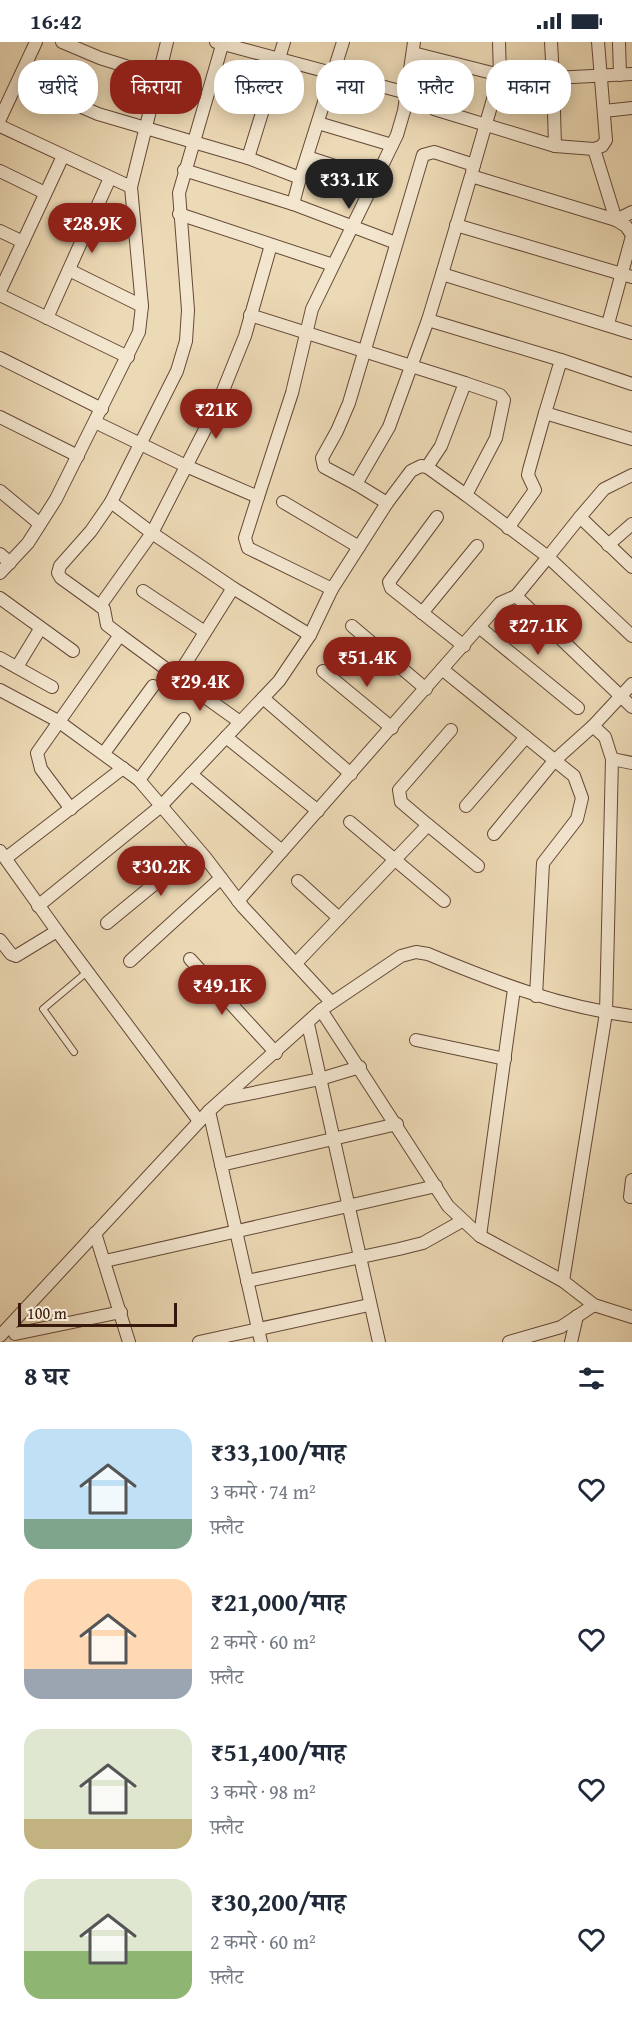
<!DOCTYPE html>
<html lang="hi">
<head>
<meta charset="utf-8">
<style>
	:root { --surface:#fff; --page:#f6f6f7; --text:#1f2937; --muted:#747a83; --accent:#8f2418 }
	body { margin:0; font-family:"Gentium Book Plus","Noto Serif Devanagari",serif; background:var(--page); color:var(--text); height:100vh; display:flex; flex-direction:column; font-size:22px; white-space:nowrap }
	* { box-sizing:border-box; margin:0 }
	p { font-size:20px; color:var(--muted) }
	.icon { flex:none; width:33px; height:33px; fill:none; stroke:currentColor; stroke-width:2; stroke-linecap:round; stroke-linejoin:round }
	.map { position:relative; height:1300px; overflow:hidden }
	.sheet { display:flex; flex-direction:column; background:var(--surface); flex:1 }
	.sheet>* { flex:none }
	.top-card { position:absolute; left:18px; top:18px; width:597px; height:54px; display:flex; gap:12px }
	.scale { position:absolute; left:18px; bottom:15px; width:159px; box-sizing:border-box; padding-left:6px; border:3px solid #38180c; border-top:0; font-size:16px; line-height:21px; white-space:nowrap; color:#38180c; -webkit-text-stroke:4px #f3e6cf; paint-order:stroke }
	.price { position:absolute; translate:-50% -51px; padding:0 14px; border-radius:21px; background:var(--accent); color:#fff; font-size:20px; line-height:39px; filter:drop-shadow(0 2px 3px #0008) }
	.price::after { content:''; position:absolute; left:50%; top:36px; width:18px; height:14px; margin-left:-9px; background:inherit; clip-path:polygon(0 0,100% 0,50% 100%) }
	.price.selected { background:#222; color:#fff }
	ul { padding:0; list-style:none }
	li { display:flex; align-items:center; gap:18px; height:150px; padding:0 24px }
	li span { display:grid; place-items:center; flex:none; width:168px; height:120px; border-radius:18px; color:#555 }
	li>.icon { margin-inline-start:auto }
	span .icon { width:72px; height:72px; fill:#fffc; stroke-width:1 }
	li b { font-size:26px }
	h2 { display:flex; justify-content:space-between; align-items:center; height:72px; padding:0 24px; font-size:26px }
	.pill { padding:0 21px; border-radius:24px; background:var(--surface); box-shadow:0 3px 15px #0003; font-size:21px; line-height:54px }
	.pill.selected { background:var(--accent); color:#fff }
	.status { display:flex; justify-content:space-between; align-items:center; height:42px; padding:0 30px; background:var(--surface); direction:ltr }
	.status svg { height:16px; fill:currentColor }
	.map>svg:first-child { display:block }
</style>
</head>
<body>
<div class="status"><b>16:42</b><svg viewBox="0 0 49 12"><path d="M0 12V9h3v3zM5 12V6h3v6zM10 12V3h3v9zM15 12V0h3v12zM26 1h20v11H26zM47 4h2v5h-2z"/></svg></div>
<div class="map">
<svg width="632" height="1300" viewBox="0 0 632 1300">
	<rect width="100%" height="100%" fill="#ecd9b5"/>
	<filter id="stains"><feTurbulence type="fractalNoise" baseFrequency=".00333" numOctaves="4"/><feColorMatrix values="0 0 0 0 .2 0 0 0 0 .09 0 0 0 0 .02 0 0 0 .5 -.17"/></filter>
	<radialGradient id="worn" r=".72"><stop offset=".6" stop-color="#630" stop-opacity="0"/><stop offset="1" stop-color="#630" stop-opacity=".3"/></radialGradient>
	<g fill="none" stroke-linecap="round" stroke-linejoin="round">
		<defs>
			<polyline id="lane" points="74,1010 43,967 87,930"/>
			<g id="street">
				<polyline points="62,0 100,16 157,34"/>
				<polyline points="216,0 407,51"/>
				<polyline points="499,0 500,33"/>
				<polyline points="551,0 553,36"/>
				<polyline points="619,0 620,33"/>
				<polyline points="413,11 500,33 472,130"/>
				<polyline points="19,38 98,72 248,116 284,0"/>
				<polyline points="434,67 555,104 594,107 616,178 632,170"/>
				<polyline points="604,69 632,66"/>
				<polyline points="0,77 36,0"/>
				<polyline points="318,81 392,103"/>
				<polyline points="0,84 131,145"/>
				<polyline points="555,104 553,36 632,32"/>
				<polyline points="594,107 602,104 606,98 598,0"/>
				<polyline points="307,115 375,137"/>
				<polyline points="248,116 300,136 343,0"/>
				<polyline points="184,128 293,162"/>
				<polyline points="0,129 45,151"/>
				<polyline points="300,136 293,162 396,201"/>
				<polyline points="179,172 333,223"/>
				<polyline points="456,183 632,235"/>
				<polyline points="0,189 23,200"/>
				<polyline points="69,228 142,264"/>
				<polyline points="442,232 471,134 616,178 626,184 632,193"/>
				<polyline points="0,249 63,114"/>
				<polyline points="0,253 128,315"/>
				<polyline points="250,273 465,341 500,353 504,358 496,396 466,453 548,515 516,554 500,561 442,627"/>
				<polyline points="47,276 110,136"/>
				<polyline points="428,278 442,232 632,291"/>
				<polyline points="608,282 632,194"/>
				<polyline points="0,316 102,367"/>
				<polyline points="561,318 632,342"/>
				<polyline points="0,375 78,414"/>
				<polyline points="95,380 186,424 258,455 292,351 312,267 397,93 404,69 414,0"/>
				<polyline points="427,425 466,453"/>
				<polyline points="356,442 324,425 322,416 337,389 349,361 423,113 434,110 474,123"/>
				<polyline points="0,449 40,482"/>
				<polyline points="258,455 245,496 248,506 332,547"/>
				<polyline points="111,460 91,489 60,524 58,531 61,536 104,567 107,583 120,593"/>
				<polyline points="283,460 359,505"/>
				<polyline points="387,461 356,442 389,385 428,278 561,318 545,371 632,397"/>
				<polyline points="437,475 389,540 391,546 464,604"/>
				<polyline points="580,475 604,447 632,433"/>
				<polyline points="508,486 535,448 528,433 529,428 545,371"/>
				<polyline points="608,503 632,482"/>
				<polyline points="0,512 10,521"/>
				<polyline points="632,525 580,475 548,515 632,594"/>
				<polyline points="0,531 28,501 56,457 139,290 142,264 131,145 167,0"/>
				<polyline points="233,546 310,593"/>
				<polyline points="143,549 205,590"/>
				<polyline points="516,554 632,665"/>
				<polyline points="0,556 73,609"/>
				<polyline points="100,564 152,491 216,366 245,294 271,203"/>
				<polyline points="422,571 477,504"/>
				<polyline points="352,584 426,647"/>
				<polyline points="479,585 578,666"/>
				<polyline points="0,616 52,645"/>
				<polyline points="17,625 40,587"/>
				<polyline points="323,629 392,686"/>
				<polyline points="177,635 240,680"/>
				<polyline points="0,648 58,679 139,738 205,815 243,865 331,960"/>
				<polyline points="263,656 351,732"/>
				<polyline points="593,684 605,695 612,717 632,721"/>
				<polyline points="226,695 318,769"/>
				<polyline points="104,711 153,644"/>
				<polyline points="191,732 282,809"/>
				<polyline points="139,738 184,677"/>
				<polyline points="466,764 526,695"/>
				<polyline points="71,767 41,727 37,711 120,593 177,635 233,546 152,491 111,460 177,329 186,299 188,268 179,151 223,0"/>
				<polyline points="350,780 444,859"/>
				<polyline points="428,783 478,824"/>
				<polyline points="494,792 554,719 593,684 632,642"/>
				<polyline points="0,809 57,889"/>
				<polyline points="6,816 123,726"/>
				<polyline points="298,839 339,876"/>
				<polyline points="238,859 442,627 574,734 582,756 577,777 543,821 536,954"/>
				<polyline points="38,864 161,764 279,639 310,593 332,547 387,461 411,429 421,424 427,425 441,404 465,341"/>
				<polyline points="107,881 197,807"/>
				<polyline points="0,898 11,912 16,914 57,889 199,1079"/>
				<polyline points="190,917 276,1011"/>
				<polyline points="130,919 221,836"/>
				<polyline points="296,921 428,783 401,760 399,748 451,688"/>
				<polyline points="321,968 448,1164 480,1194 563,1239 594,1263 632,1275"/>
				<polyline points="308,982 379,1300"/>
				<polyline points="416,998 505,1017"/>
				<polyline points="224,1057 320,1037 360,1025"/>
				<polyline points="209,1069 261,1300"/>
				<polyline points="221,1123 397,1082"/>
				<polyline points="630,1155 632,1138"/>
				<polyline points="95,1191 129,1300"/>
				<polyline points="480,1194 514,947"/>
				<polyline points="105,1219 436,1144"/>
				<polyline points="247,1239 399,1207 423,1201 462,1179"/>
				<polyline points="563,1239 606,971 612,717"/>
				<polyline points="15,1292 121,1270"/>
				<path d="M0,1294L209,1069L321,968L401,914L416,910L428,912C495,940 560,965 632,974"/>
				<polyline points="199,1300 369,1263"/>
				<polyline points="509,1300 561,1285 594,1263"/>
				<polyline points="571,1300 577,1274"/>
			</g>
		</defs>
		<use href="#lane" stroke="#654836" stroke-width="8"/>
		<use href="#street" stroke="#654836" stroke-width="14"/>
		<use href="#lane" stroke="#f3e6cf" stroke-width="6"/>
		<use href="#street" stroke="#f3e6cf" stroke-width="12"/>
	</g>
	<rect width="100%" height="100%" filter="url(#stains)"/>
	<rect width="100%" height="100%" fill="url(#worn)"/>
</svg>
<div class="scale">100 m</div>
<b class="price selected" style="left:349px;top:168px">₹33.1K</b>
<b class="price" style="left:92px;top:212px">₹28.9K</b>
<b class="price" style="left:216px;top:398px">₹21K</b>
<b class="price" style="left:538px;top:614px">₹27.1K</b>
<b class="price" style="left:367px;top:646px">₹51.4K</b>
<b class="price" style="left:200px;top:670px">₹29.4K</b>
<b class="price" style="left:161px;top:855px">₹30.2K</b>
<b class="price" style="left:222px;top:974px">₹49.1K</b>
<div class="top-card">
<a class="pill">खरीदें</a>
<a class="pill selected">किराया</a>
<a class="pill">फ़िल्टर</a>
<a class="pill">नया</a>
<a class="pill">फ़्लैट</a>
<a class="pill">मकान</a>
</div>
</div>
<section class="sheet">
<h2>8 घर<svg class="icon" aria-label="filters" viewBox="0 0 24 24"><path d="M4 7h16M4 17h16"/><circle cx="9" cy="7" r="2"/><circle cx="15" cy="17" r="2"/></svg></h2>
<ul>
<li><span style="background:linear-gradient(#bfe0f5 75%,#7fa58c 0)"><svg class="icon" aria-label="home" viewBox="0 0 24 24"><path d="M3 11l9-7 9 7M6 9v11h12V9"/></svg></span><div><b>₹33,100/माह</b><p>3 कमरे · 74 m²</p><p>फ़्लैट</p></div><svg class="icon" aria-label="heart" viewBox="0 0 24 24"><path d="M12 20l-8-8c-3-5 5-10 8-4 3-6 11-1 8 4z"/></svg></li>
<li><span style="background:linear-gradient(#ffd9b3 75%,#9aa5b1 0)"><svg class="icon" aria-label="home" viewBox="0 0 24 24"><path d="M3 11l9-7 9 7M6 9v11h12V9"/></svg></span><div><b>₹21,000/माह</b><p>2 कमरे · 60 m²</p><p>फ़्लैट</p></div><svg class="icon" aria-label="heart" viewBox="0 0 24 24"><path d="M12 20l-8-8c-3-5 5-10 8-4 3-6 11-1 8 4z"/></svg></li>
<li><span style="background:linear-gradient(#dfe7d0 75%,#c2b280 0)"><svg class="icon" aria-label="home" viewBox="0 0 24 24"><path d="M3 11l9-7 9 7M6 9v11h12V9"/></svg></span><div><b>₹51,400/माह</b><p>3 कमरे · 98 m²</p><p>फ़्लैट</p></div><svg class="icon" aria-label="heart" viewBox="0 0 24 24"><path d="M12 20l-8-8c-3-5 5-10 8-4 3-6 11-1 8 4z"/></svg></li>
<li><span style="background:linear-gradient(#dfe7d0 60%,#8fb573 0)"><svg class="icon" aria-label="home" viewBox="0 0 24 24"><path d="M3 11l9-7 9 7M6 9v11h12V9"/></svg></span><div><b>₹30,200/माह</b><p>2 कमरे · 60 m²</p><p>फ़्लैट</p></div><svg class="icon" aria-label="heart" viewBox="0 0 24 24"><path d="M12 20l-8-8c-3-5 5-10 8-4 3-6 11-1 8 4z"/></svg></li>
</ul>
</section>
</body>
</html>
